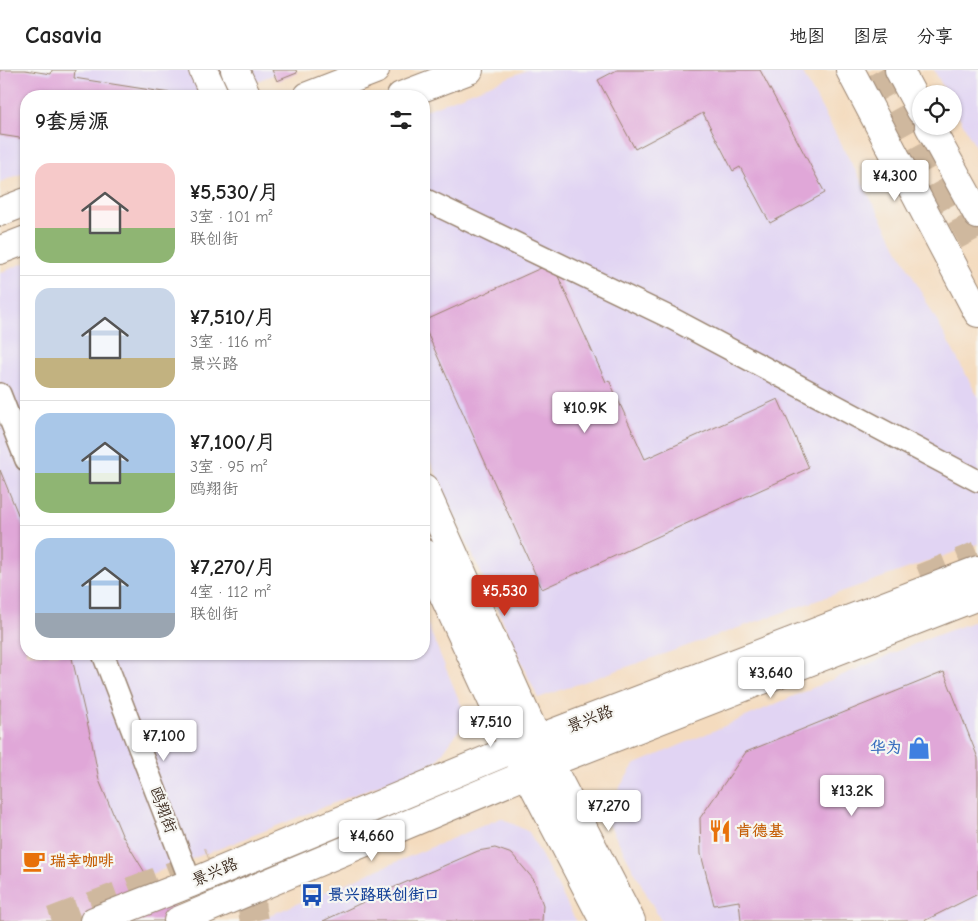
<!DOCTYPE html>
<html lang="zh">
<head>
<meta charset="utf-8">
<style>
	:root { --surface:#fff; --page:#f2f2f2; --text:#222; --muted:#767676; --line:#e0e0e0; --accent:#c8321e }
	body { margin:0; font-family:"Comic Neue","LXGW WenKai TC",sans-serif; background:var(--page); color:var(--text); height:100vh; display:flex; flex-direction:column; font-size:19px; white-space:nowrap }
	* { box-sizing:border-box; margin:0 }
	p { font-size:16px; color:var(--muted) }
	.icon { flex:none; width:28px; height:28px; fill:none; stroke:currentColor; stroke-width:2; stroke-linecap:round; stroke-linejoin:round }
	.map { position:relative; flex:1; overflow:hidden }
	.details { position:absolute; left:20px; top:20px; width:410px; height:570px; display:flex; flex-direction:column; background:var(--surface); border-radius:20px; box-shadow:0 1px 4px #0004 }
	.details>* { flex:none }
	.fabs { position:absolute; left:912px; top:15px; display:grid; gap:10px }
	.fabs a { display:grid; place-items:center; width:50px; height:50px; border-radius:50%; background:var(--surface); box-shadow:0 1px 4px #0004; font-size:25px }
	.price { position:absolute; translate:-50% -42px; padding:0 11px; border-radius:5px; background:#fff; color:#222; font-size:16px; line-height:32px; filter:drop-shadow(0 1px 2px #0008) }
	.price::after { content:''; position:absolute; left:50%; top:30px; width:15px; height:11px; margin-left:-8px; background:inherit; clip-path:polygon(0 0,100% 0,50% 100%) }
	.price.selected { background:var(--accent); color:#fff }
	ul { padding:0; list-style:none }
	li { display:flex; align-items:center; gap:15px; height:125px; padding:0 15px }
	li+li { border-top:1px solid var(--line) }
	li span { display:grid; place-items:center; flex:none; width:140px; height:100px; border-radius:15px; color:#555 }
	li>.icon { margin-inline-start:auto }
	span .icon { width:60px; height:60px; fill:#fffc; stroke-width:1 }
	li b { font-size:21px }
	h2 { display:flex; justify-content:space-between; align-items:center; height:60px; padding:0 15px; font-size:21px }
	header { display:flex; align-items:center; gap:30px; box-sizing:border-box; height:70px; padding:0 25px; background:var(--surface); border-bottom:1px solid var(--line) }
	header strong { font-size:24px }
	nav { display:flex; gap:28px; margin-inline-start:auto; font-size:18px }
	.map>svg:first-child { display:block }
</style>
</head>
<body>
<header>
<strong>Casavia</strong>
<nav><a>地图</a><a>图层</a><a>分享</a></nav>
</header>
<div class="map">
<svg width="978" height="851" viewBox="0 0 978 851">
	<rect width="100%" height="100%" fill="#f6f6f2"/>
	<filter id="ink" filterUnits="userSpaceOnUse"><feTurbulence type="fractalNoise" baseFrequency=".02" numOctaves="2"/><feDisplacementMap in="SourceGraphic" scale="10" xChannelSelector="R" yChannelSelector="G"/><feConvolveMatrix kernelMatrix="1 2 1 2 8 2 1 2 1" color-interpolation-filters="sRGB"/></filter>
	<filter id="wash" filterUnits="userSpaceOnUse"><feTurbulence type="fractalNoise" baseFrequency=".0096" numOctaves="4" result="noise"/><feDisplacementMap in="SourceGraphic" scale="20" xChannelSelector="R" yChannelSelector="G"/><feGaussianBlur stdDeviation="1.12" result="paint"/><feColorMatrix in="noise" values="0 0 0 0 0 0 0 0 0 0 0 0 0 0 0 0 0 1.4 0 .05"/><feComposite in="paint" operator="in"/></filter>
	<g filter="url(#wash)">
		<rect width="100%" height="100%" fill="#f4dbbe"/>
		<g fill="#e1d4f3">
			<polygon points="0,0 285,0 219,26 26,26 26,102 0,112"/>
			<polygon points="527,0 801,0 978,327 978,474 538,628 424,378 424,41"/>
			<polygon points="934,0 978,0 978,82 954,37 954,24 947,24"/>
			<polygon points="26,192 26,584 424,584 424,546 467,649 436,692 226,776 26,851 0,851 0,203"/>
			<polygon points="978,550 978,850 661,851 603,743 634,695 924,570"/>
			<polygon points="501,748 529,762 576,851 256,851"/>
		</g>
		<g id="blocks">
			<g fill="#e0a7d8">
				<polygon points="0,0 25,0 51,4 52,0 75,0 74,8 189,26 26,26 26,69 0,65"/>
				<polygon points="272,0 296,0 297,3 277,11"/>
				<polygon points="617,0 760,0 825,123 770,153 740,97 733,101 703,43 635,79 598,10"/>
				<polygon points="552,193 606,312 609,310 645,389 778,329 809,398 542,519 424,256 424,251"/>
				<polygon points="0,400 26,464 26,584 71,584 92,673 99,710 122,765 144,801 188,851 0,851"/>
				<polygon points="944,602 978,688 978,824 924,851 741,851 739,831 714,835 701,784 700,748 746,682"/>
				<polygon points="495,778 512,784 534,810 543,835 542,851 323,851 395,817 478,781"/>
			</g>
		</g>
	</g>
	<g filter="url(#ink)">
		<use href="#blocks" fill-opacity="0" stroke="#98826e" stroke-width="1"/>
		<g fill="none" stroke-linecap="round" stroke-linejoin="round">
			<g stroke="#cfb89e" stroke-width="28" stroke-dasharray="28 14" stroke-linecap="butt">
				<polyline points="879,0 978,179"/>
				<polyline points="921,508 978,485"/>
				<polyline points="52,851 210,791"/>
				<path d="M254,851C251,838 249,820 255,807C259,797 279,778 287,771"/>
			</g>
			<defs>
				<g id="street">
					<polyline points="424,129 671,248 978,411"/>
					<polyline points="0,324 26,390"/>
					<polyline points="103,584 191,813"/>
				</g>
				<g id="secondary">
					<polyline points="203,0 215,26"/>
					<polyline points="235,0 247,26"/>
					<polyline points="850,0 978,243"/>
					<polyline points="899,0 921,41"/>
					<polyline points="308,26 375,0"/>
					<polyline points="401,26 469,0"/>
					<polyline points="929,56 978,145"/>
					<polyline points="0,142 26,132"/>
					<polyline points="0,180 26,170"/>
					<polyline points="424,418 537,669 631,851"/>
					<polyline points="424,483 514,678 604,851"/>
					<polyline points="94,851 191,813 537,669 978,500"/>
					<polyline points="178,851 527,704 549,693 978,526"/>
				</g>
			</defs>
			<use href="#street" stroke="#98826e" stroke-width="24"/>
			<use href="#secondary" stroke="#98826e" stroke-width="30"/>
			<use href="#street" stroke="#fff" stroke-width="21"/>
			<use href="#secondary" stroke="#fff" stroke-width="28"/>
		</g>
	</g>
	<defs>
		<symbol id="shop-bare" viewBox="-9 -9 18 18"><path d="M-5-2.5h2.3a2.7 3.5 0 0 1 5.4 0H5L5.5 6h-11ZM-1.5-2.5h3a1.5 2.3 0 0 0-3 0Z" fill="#3f7fe0" stroke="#f6f6f2" stroke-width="2.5" paint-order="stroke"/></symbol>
		<symbol id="restaurant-bare" viewBox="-9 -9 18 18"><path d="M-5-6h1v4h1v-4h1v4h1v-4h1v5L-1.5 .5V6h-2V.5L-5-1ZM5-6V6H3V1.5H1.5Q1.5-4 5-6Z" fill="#e8710a" stroke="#f6f6f2" stroke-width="2.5" paint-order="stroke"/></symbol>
		<symbol id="cafe-bare" viewBox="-9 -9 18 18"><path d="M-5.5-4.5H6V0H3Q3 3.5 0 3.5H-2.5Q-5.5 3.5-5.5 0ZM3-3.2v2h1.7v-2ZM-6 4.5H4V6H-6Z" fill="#e8710a" stroke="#f6f6f2" stroke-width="2.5" paint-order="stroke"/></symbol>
		<symbol id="bus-bare" viewBox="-9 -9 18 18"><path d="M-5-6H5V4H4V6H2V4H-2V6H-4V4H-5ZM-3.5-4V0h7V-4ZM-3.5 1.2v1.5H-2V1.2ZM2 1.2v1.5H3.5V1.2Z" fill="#1a4fb4" stroke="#f6f6f2" stroke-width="2.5" paint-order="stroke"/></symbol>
	</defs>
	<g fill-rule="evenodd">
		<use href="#shop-bare" x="903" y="662" width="32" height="32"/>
		<use href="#restaurant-bare" x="704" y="745" width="32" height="32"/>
		<use href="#cafe-bare" x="18" y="775" width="32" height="32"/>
		<use href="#bus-bare" x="296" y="809" width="32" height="32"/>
	</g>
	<g text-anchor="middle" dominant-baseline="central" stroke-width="4.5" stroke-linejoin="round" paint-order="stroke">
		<g font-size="16" fill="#3b2a1e" stroke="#f6f6f2">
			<text transform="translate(590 649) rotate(-21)">景兴路</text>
			<text transform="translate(163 740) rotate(69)">鸥翔街</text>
			<text transform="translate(215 802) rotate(-23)">景兴路</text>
		</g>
		<g font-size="16" font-weight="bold" fill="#366cbe" stroke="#f6f6f2" text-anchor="end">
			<text x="902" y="678">华为</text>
		</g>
		<g font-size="16" font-weight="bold" fill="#c56008" stroke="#f6f6f2" text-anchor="start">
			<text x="736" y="761">肯德基</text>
			<text x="50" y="791">瑞幸咖啡</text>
		</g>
		<g font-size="16" font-weight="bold" fill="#164399" stroke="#f6f6f2" text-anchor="start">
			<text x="328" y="825">景兴路联创街口</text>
		</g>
	</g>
</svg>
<div class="fabs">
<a><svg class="icon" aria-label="locate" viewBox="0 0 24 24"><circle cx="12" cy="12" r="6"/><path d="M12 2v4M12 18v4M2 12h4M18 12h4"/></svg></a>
</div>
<b class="price" style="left:895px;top:132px">¥4,300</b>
<b class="price" style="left:585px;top:364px">¥10.9K</b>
<b class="price selected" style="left:505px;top:547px">¥5,530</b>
<b class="price" style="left:771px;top:629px">¥3,640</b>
<b class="price" style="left:491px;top:678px">¥7,510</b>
<b class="price" style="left:164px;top:692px">¥7,100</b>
<b class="price" style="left:852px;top:747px">¥13.2K</b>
<b class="price" style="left:609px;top:762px">¥7,270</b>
<b class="price" style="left:372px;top:792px">¥4,660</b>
<section class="details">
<h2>9套房源<svg class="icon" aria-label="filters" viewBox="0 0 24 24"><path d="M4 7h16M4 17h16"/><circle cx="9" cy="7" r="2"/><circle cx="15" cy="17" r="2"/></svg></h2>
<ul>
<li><span style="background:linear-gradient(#f6c9c9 65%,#8fb573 0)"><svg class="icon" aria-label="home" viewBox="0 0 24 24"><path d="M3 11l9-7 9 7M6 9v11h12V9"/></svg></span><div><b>¥5,530/月</b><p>3室 · 101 m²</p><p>联创街</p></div></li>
<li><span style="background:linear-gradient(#c9d6e8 70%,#c2b280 0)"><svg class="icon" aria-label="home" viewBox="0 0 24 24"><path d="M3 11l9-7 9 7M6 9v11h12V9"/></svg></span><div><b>¥7,510/月</b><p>3室 · 116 m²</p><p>景兴路</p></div></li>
<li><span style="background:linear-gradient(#a9c7e8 60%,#8fb573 0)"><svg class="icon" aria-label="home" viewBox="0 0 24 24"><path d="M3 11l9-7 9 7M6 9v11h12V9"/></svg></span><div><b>¥7,100/月</b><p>3室 · 95 m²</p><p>鸥翔街</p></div></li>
<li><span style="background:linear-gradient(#a9c7e8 75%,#9aa5b1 0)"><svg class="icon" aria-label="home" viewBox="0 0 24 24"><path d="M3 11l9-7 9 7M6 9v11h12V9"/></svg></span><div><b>¥7,270/月</b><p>4室 · 112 m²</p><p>联创街</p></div></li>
</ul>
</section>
</div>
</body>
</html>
